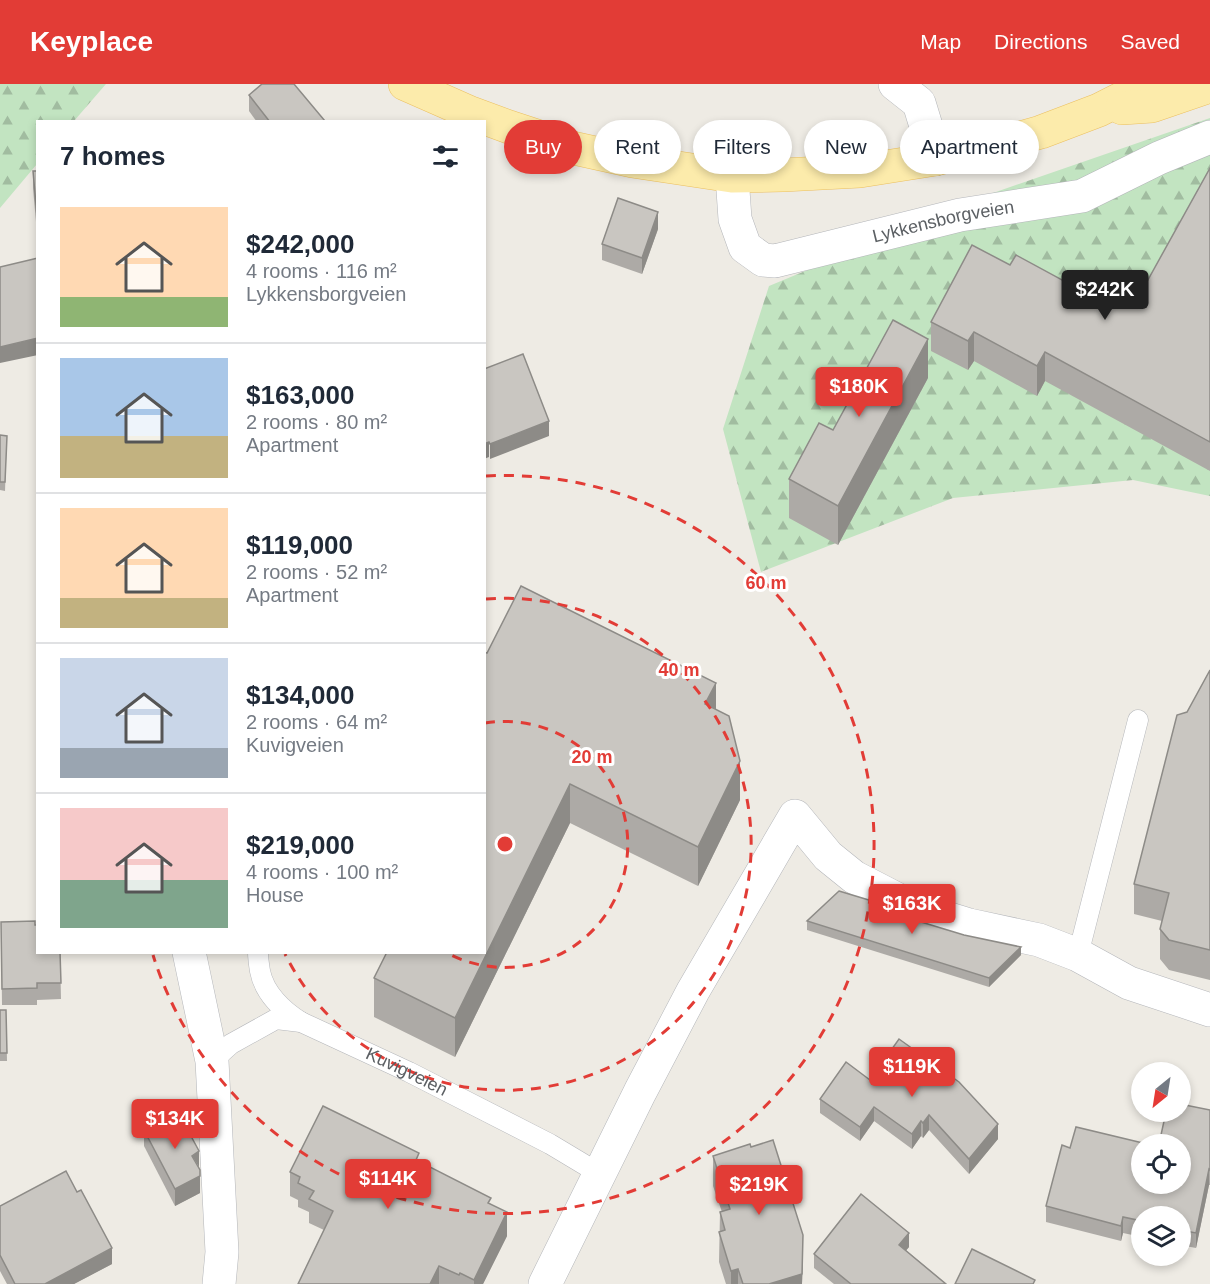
<!DOCTYPE html>
<html lang="en">
<head>
<meta charset="utf-8">
<style>
	:root { --surface:#fff; --page:#f2f2f3; --text:#1f2937; --muted:#747a83; --line:#e0e1e3; --accent:#e23c36 }
	body { margin:0; font-family:Arial,sans-serif; background:var(--page); color:var(--text); height:100vh; display:flex; flex-direction:column; font-size:22px; white-space:nowrap }
	* { box-sizing:border-box; margin:0 }
	p { font-size:20px; color:var(--muted) }
	.icon { flex:none; width:33px; height:33px; fill:none; stroke:currentColor; stroke-width:2; stroke-linecap:round; stroke-linejoin:round }
	.map { position:relative; flex:1; overflow:hidden }
	.drawer { position:absolute; left:36px; top:36px; width:450px; height:834px; display:flex; flex-direction:column; background:var(--surface); border-radius:0px; box-shadow:0 3px 9px #0003 }
	.drawer>* { flex:none }
	.banner { position:absolute; left:504px; top:36px; width:570px; height:54px; display:flex; gap:12px }
	.needle { width:39px; rotate:210deg }
	.buttons { position:absolute; left:1131px; top:978px; display:grid; gap:12px }
	.buttons a { display:grid; place-items:center; width:60px; height:60px; border-radius:50%; background:var(--surface); box-shadow:0 3px 9px #0003; font-size:30px }
	.price { position:absolute; translate:-50% -51px; padding:0 14px; border-radius:6px; background:var(--accent); color:#fff; font-size:20px; line-height:39px; filter:drop-shadow(0 2px 3px #0008) }
	.price::after { content:''; position:absolute; left:50%; top:36px; width:18px; height:14px; margin-left:-9px; background:inherit; clip-path:polygon(0 0,100% 0,50% 100%) }
	.price.active { background:#222; color:#fff }
	ul { padding:0; list-style:none }
	li { display:flex; align-items:center; gap:18px; height:150px; padding:0 24px }
	li+li { border-top:2px solid var(--line) }
	li span { display:grid; place-items:center; flex:none; width:168px; height:120px; border-radius:0px; color:#555 }
	li>.icon { margin-inline-start:auto }
	span .icon { width:72px; height:72px; fill:#fffc; stroke-width:1 }
	li b { font-size:26px }
	h2 { display:flex; justify-content:space-between; align-items:center; height:72px; padding:0 24px; font-size:26px }
	.chip { padding:0 21px; border-radius:27px; background:var(--surface); box-shadow:0 3px 9px #0003; font-size:21px; line-height:54px }
	.chip.active { background:var(--accent); color:#fff }
	header { display:flex; align-items:center; gap:36px; box-sizing:border-box; height:84px; padding:0 30px; background:var(--accent); color:#fff }
	header strong { font-size:28px }
	nav { display:flex; gap:33px; margin-inline-start:auto; font-size:21px }
	.map>svg:first-child { display:block }
</style>
</head>
<body>
<header>
<strong>Keyplace</strong>
<nav><a>Map</a><a>Directions</a><a>Saved</a></nav>
</header>
<div class="map">
<svg width="1210" height="1200" viewBox="0 0 1210 1200">
	<defs>
		<pattern id="forest-firs" width="22" height="20" patternUnits="userSpaceOnUse" patternTransform="scale(1.5)"><rect width="22" height="20" fill="#c2e4c1"/><path d="M5 1l3.5 6h-7zM16 11l3.5 6h-7z" fill="#a1bca0"/></pattern>
	</defs>
	<rect width="100%" height="100%" fill="#eeebe4"/>
	<g fill="url(#forest-firs)">
		<polygon points="0,0 106,0 74,37 38,38 37,80 0,124"/>
		<polygon points="1210,34 1210,412 1133,396 953,414 761,488 723,345 769,202 993,109"/>
	</g>
	<g fill="none" stroke-linecap="round" stroke-linejoin="round">
		<defs>
			<g id="lane">
				<path d="M258,868C258,875 259,881 260,887C264,909 283,927 301,938"/>
				<polyline points="1078,871 1138,636"/>
				<path id="s1" d="M212,977L231,960L276,935L301,938L409,988L550,1060L600,1090"/>
			</g>
			<g id="street">
				<polyline points="895,0 919,19 936,75"/>
				<path id="s2" d="M732,92L735,135L745,163L763,176L775,177L960,131L1082,112L1159,74L1210,53"/>
				<polyline points="189,868 212,977 222,1168 219,1200"/>
				<polyline points="545,1200 640,1008 693,907 795,732 828,772 854,793 914,824 969,841 1039,856 1078,871 1129,899 1210,926"/>
			</g>
			<g id="primary">
				<polyline points="405,0 471,29 509,43 573,64 632,77 732,92 783,91 860,87 936,75 992,62 1041,48 1099,26 1150,0"/>
				<polyline points="1122,24 1152,22 1210,2"/>
			</g>
		</defs>
		<use href="#lane" stroke="#b4b6ba" stroke-width="21"/>
		<use href="#street" stroke="#b4b6ba" stroke-width="34"/>
		<use href="#primary" stroke="#ebbf5f" stroke-width="34"/>
		<use href="#lane" stroke="#fff" stroke-width="20"/>
		<use href="#street" stroke="#fff" stroke-width="33"/>
		<use href="#primary" stroke="#fcebab" stroke-width="33"/>
	</g>
	<g fill="#adaaa6">
		<polygon points="249,11 325,38 257,38 249,27"/>
		<polygon points="1210,84 1210,387 1045,297 1037,312 974,277 968,286 931,267 931,238 1010,181 1110,222 1134,221"/>
		<polygon points="33,87 38,87 37,149 33,104"/>
		<polygon points="658,145 642,190 602,176 602,160"/>
		<polygon points="928,294 838,461 789,434 789,395 833,346"/>
		<polygon points="0,351 7,352 5,407 0,406"/>
		<polygon points="487,569 716,626 740,716 698,802 570,739 455,973 374,933 374,894 484,868"/>
		<polygon points="1210,586 1210,896 1169,886 1160,875 1160,845 1162,837 1134,830 1134,800 1187,628"/>
		<polygon points="908,834 1021,871 989,903 807,846 807,837"/>
		<polygon points="1,838 35,841 60,868 61,915 37,916 37,921 2,921"/>
		<polygon points="0,926 6,926 7,977 0,977"/>
		<polygon points="870,996 998,1055 969,1090 929,1046 923,1054 921,1052 912,1065 874,1037 860,1057 820,1029 820,1015"/>
		<polygon points="1210,1026 1210,1101 1209,1101 1196,1164 1180,1161 1180,1132 1142,1132 1142,1153 1123,1149 1121,1157 1046,1138 1046,1122 1142,1100"/>
		<polygon points="144,1046 199,1083 200,1109 175,1122 144,1062"/>
		<polygon points="751,1063 803,1181 802,1200 726,1200 719,1178 720,1128 722,1128 713,1102 713,1072"/>
		<polygon points="419,1078 491,1120 507,1152 483,1200 298,1200 324,1146 309,1139 309,1128 298,1123 298,1116 290,1112 290,1088"/>
		<polygon points="0,1122 112,1180 74,1200 7,1200 0,1187"/>
		<polygon points="909,1163 906,1166 946,1200 834,1200 814,1184 814,1170"/>
	</g>
	<g fill="#8d8b87">
		<polygon points="658,128 658,145 642,190 642,174"/>
		<polygon points="974,248 974,277 968,286 968,257"/>
		<polygon points="38,254 38,271 0,279 0,263"/>
		<polygon points="928,255 928,294 838,461 838,422"/>
		<polygon points="1045,268 1045,297 1037,312 1037,282"/>
		<polygon points="549,337 549,352 490,375 490,360"/>
		<polygon points="489,358 489,373 484,375 484,360"/>
		<polygon points="716,599 716,638 705,620"/>
		<polygon points="740,677 740,716 698,802 698,763"/>
		<polygon points="570,700 570,739 455,973 455,934"/>
		<polygon points="1021,863 1021,871 989,903 989,894"/>
		<polygon points="874,1023 874,1037 860,1057 860,1043"/>
		<polygon points="929,1031 929,1046 923,1054 923,1039"/>
		<polygon points="921,1037 921,1052 912,1065 912,1050"/>
		<polygon points="998,1040 998,1055 969,1090 969,1075"/>
		<polygon points="199,1067 199,1083 192,1072"/>
		<polygon points="1209,1085 1209,1101 1196,1164 1196,1149"/>
		<polygon points="200,1092 200,1109 175,1122 175,1105"/>
		<polygon points="507,1128 507,1152 483,1200 474,1200 474,1196"/>
		<polygon points="1123,1133 1123,1149 1121,1157 1121,1142"/>
		<polygon points="909,1149 909,1163 899,1175 899,1161"/>
		<polygon points="803,1151 802,1200 769,1200"/>
		<polygon points="112,1164 112,1180 74,1200 45,1200"/>
		<polygon points="439,1182 439,1200 430,1200"/>
		<polygon points="738,1185 738,1200 731,1200 731,1187"/>
	</g>
	<g fill="#c9c6c1" stroke="#8d8b87" stroke-width="1.5">
		<polygon points="262,0 294,0 325,37 270,38 249,11"/>
		<polygon points="1210,84 1210,358 1045,268 1037,282 974,248 968,257 931,238 972,161 1010,181 1016,171 1110,222 1116,211 1134,221"/>
		<polygon points="33,87 38,87 38,132 37,132"/>
		<polygon points="618,114 658,128 642,174 602,160"/>
		<polygon points="38,174 38,254 0,263 0,183"/>
		<polygon points="893,236 928,255 838,422 789,395 819,339 833,346"/>
		<polygon points="523,270 549,337 490,360 489,358 484,360 484,285"/>
		<polygon points="0,351 7,352 5,398 0,398"/>
		<polygon points="521,502 716,599 705,620 729,632 740,677 698,763 570,700 455,934 374,894 387,868 484,868 484,568 487,569"/>
		<polygon points="1210,586 1210,866 1169,856 1160,845 1169,809 1134,800 1177,631 1187,628"/>
		<polygon points="839,807 882,820 908,834 964,851 1021,863 989,894 807,837"/>
		<polygon points="35,837 35,841 38,841 38,868 60,868 61,899 37,899 37,904 2,905 1,838"/>
		<polygon points="0,926 6,926 7,969 0,969"/>
		<polygon points="899,955 959,998 998,1040 969,1075 929,1031 923,1039 921,1037 912,1050 874,1023 860,1043 820,1015 846,978 870,996"/>
		<polygon points="1180,1020 1210,1026 1210,1086 1209,1085 1196,1149 1180,1146 1180,1132 1142,1132 1142,1137 1123,1133 1121,1142 1046,1122 1062,1061 1070,1064 1076,1043 1147,1060 1142,1060 1142,1100 1180,1100 1180,1060 1159,1060 1166,1028 1180,1028"/>
		<polygon points="323,1022 419,1069 416,1076 491,1114 488,1119 507,1128 474,1196 460,1189 459,1191 439,1182 430,1200 298,1200 333,1127 309,1115 314,1107 298,1099 300,1093 290,1088"/>
		<polygon points="178,1028 199,1067 192,1072 200,1086 200,1092 175,1105 144,1046"/>
		<polygon points="773,1056 803,1151 802,1190 769,1200 743,1200 738,1185 731,1187 719,1148 725,1146 720,1128 730,1125 713,1072 750,1060 751,1063"/>
		<polygon points="66,1087 77,1108 81,1106 112,1164 45,1200 15,1200 0,1171 0,1122"/>
		<polygon points="861,1110 909,1149 899,1161 946,1200 851,1200 814,1170"/>
		<polygon points="972,1165 1035,1196 1033,1200 955,1200"/>
	</g>
	<g fill="none" stroke="#e23c36" stroke-width="3" stroke-dasharray="10 8">
		<path d="M485 639A123 123 0 1 1 447 869"/>
		<path d="M486 515A246 246 0 1 1 285 870"/>
		<path d="M486 392A369 369 0 1 1 153 871"/>
	</g>
	<g text-anchor="middle" dominant-baseline="central" stroke-width="6" stroke-linejoin="round" paint-order="stroke">
		<g font-size="18" fill="#5c6064" stroke="#fff">
			<text stroke="none"><textPath href="#s2" startOffset="280">Lykkensborgveien</textPath></text>
			<text stroke="none"><textPath href="#s1" startOffset="219">Kuvigveien</textPath></text>
		</g>
	</g>
	<circle cx="505" cy="760" r="9" fill="#e23c36" stroke="#fff" stroke-width="3"/>
	<g font-size="18" text-anchor="middle" font-weight="bold" fill="#e23c36" stroke="#fff" stroke-width="6" stroke-linejoin="round" paint-order="stroke">
		<text x="766" y="505">60 m</text>
		<text x="679" y="592">40 m</text>
		<text x="592" y="679">20 m</text>
	</g>
</svg>
<div class="buttons">
<a><svg class="needle" viewBox="-14 -14 28 28"><path d="M0-13l5 13h-10z" fill="#e53935"/><path d="M0 13l5-13h-10z" fill="#747a83"/></svg></a>
<a><svg class="icon" aria-label="locate" viewBox="0 0 24 24"><circle cx="12" cy="12" r="6"/><path d="M12 2v4M12 18v4M2 12h4M18 12h4"/></svg></a>
<a><svg class="icon" aria-label="layers" viewBox="0 0 24 24"><path d="M12 4l9 5-9 5-9-5zM3 14l9 5 9-5"/></svg></a>
</div>
<b class="price active" style="left:1105px;top:237px">$242K</b>
<b class="price" style="left:859px;top:334px">$180K</b>
<b class="price" style="left:912px;top:851px">$163K</b>
<b class="price" style="left:912px;top:1014px">$119K</b>
<b class="price" style="left:175px;top:1066px">$134K</b>
<b class="price" style="left:388px;top:1126px">$114K</b>
<b class="price" style="left:759px;top:1132px">$219K</b>
<div class="banner">
<a class="chip active">Buy</a>
<a class="chip">Rent</a>
<a class="chip">Filters</a>
<a class="chip">New</a>
<a class="chip">Apartment</a>
</div>
<section class="drawer">
<h2>7 homes<svg class="icon" aria-label="filters" viewBox="0 0 24 24"><path d="M4 7h16M4 17h16"/><circle cx="9" cy="7" r="2"/><circle cx="15" cy="17" r="2"/></svg></h2>
<ul>
<li><span style="background:linear-gradient(#ffd9b3 75%,#8fb573 0)"><svg class="icon" aria-label="home" viewBox="0 0 24 24"><path d="M3 11l9-7 9 7M6 9v11h12V9"/></svg></span><div><b>$242,000</b><p>4 rooms · 116 m²</p><p>Lykkensborgveien</p></div></li>
<li><span style="background:linear-gradient(#a9c7e8 65%,#c2b280 0)"><svg class="icon" aria-label="home" viewBox="0 0 24 24"><path d="M3 11l9-7 9 7M6 9v11h12V9"/></svg></span><div><b>$163,000</b><p>2 rooms · 80 m²</p><p>Apartment</p></div></li>
<li><span style="background:linear-gradient(#ffd9b3 75%,#c2b280 0)"><svg class="icon" aria-label="home" viewBox="0 0 24 24"><path d="M3 11l9-7 9 7M6 9v11h12V9"/></svg></span><div><b>$119,000</b><p>2 rooms · 52 m²</p><p>Apartment</p></div></li>
<li><span style="background:linear-gradient(#c9d6e8 75%,#9aa5b1 0)"><svg class="icon" aria-label="home" viewBox="0 0 24 24"><path d="M3 11l9-7 9 7M6 9v11h12V9"/></svg></span><div><b>$134,000</b><p>2 rooms · 64 m²</p><p>Kuvigveien</p></div></li>
<li><span style="background:linear-gradient(#f6c9c9 60%,#7fa58c 0)"><svg class="icon" aria-label="home" viewBox="0 0 24 24"><path d="M3 11l9-7 9 7M6 9v11h12V9"/></svg></span><div><b>$219,000</b><p>4 rooms · 100 m²</p><p>House</p></div></li>
</ul>
</section>
</div>
</body>
</html>
